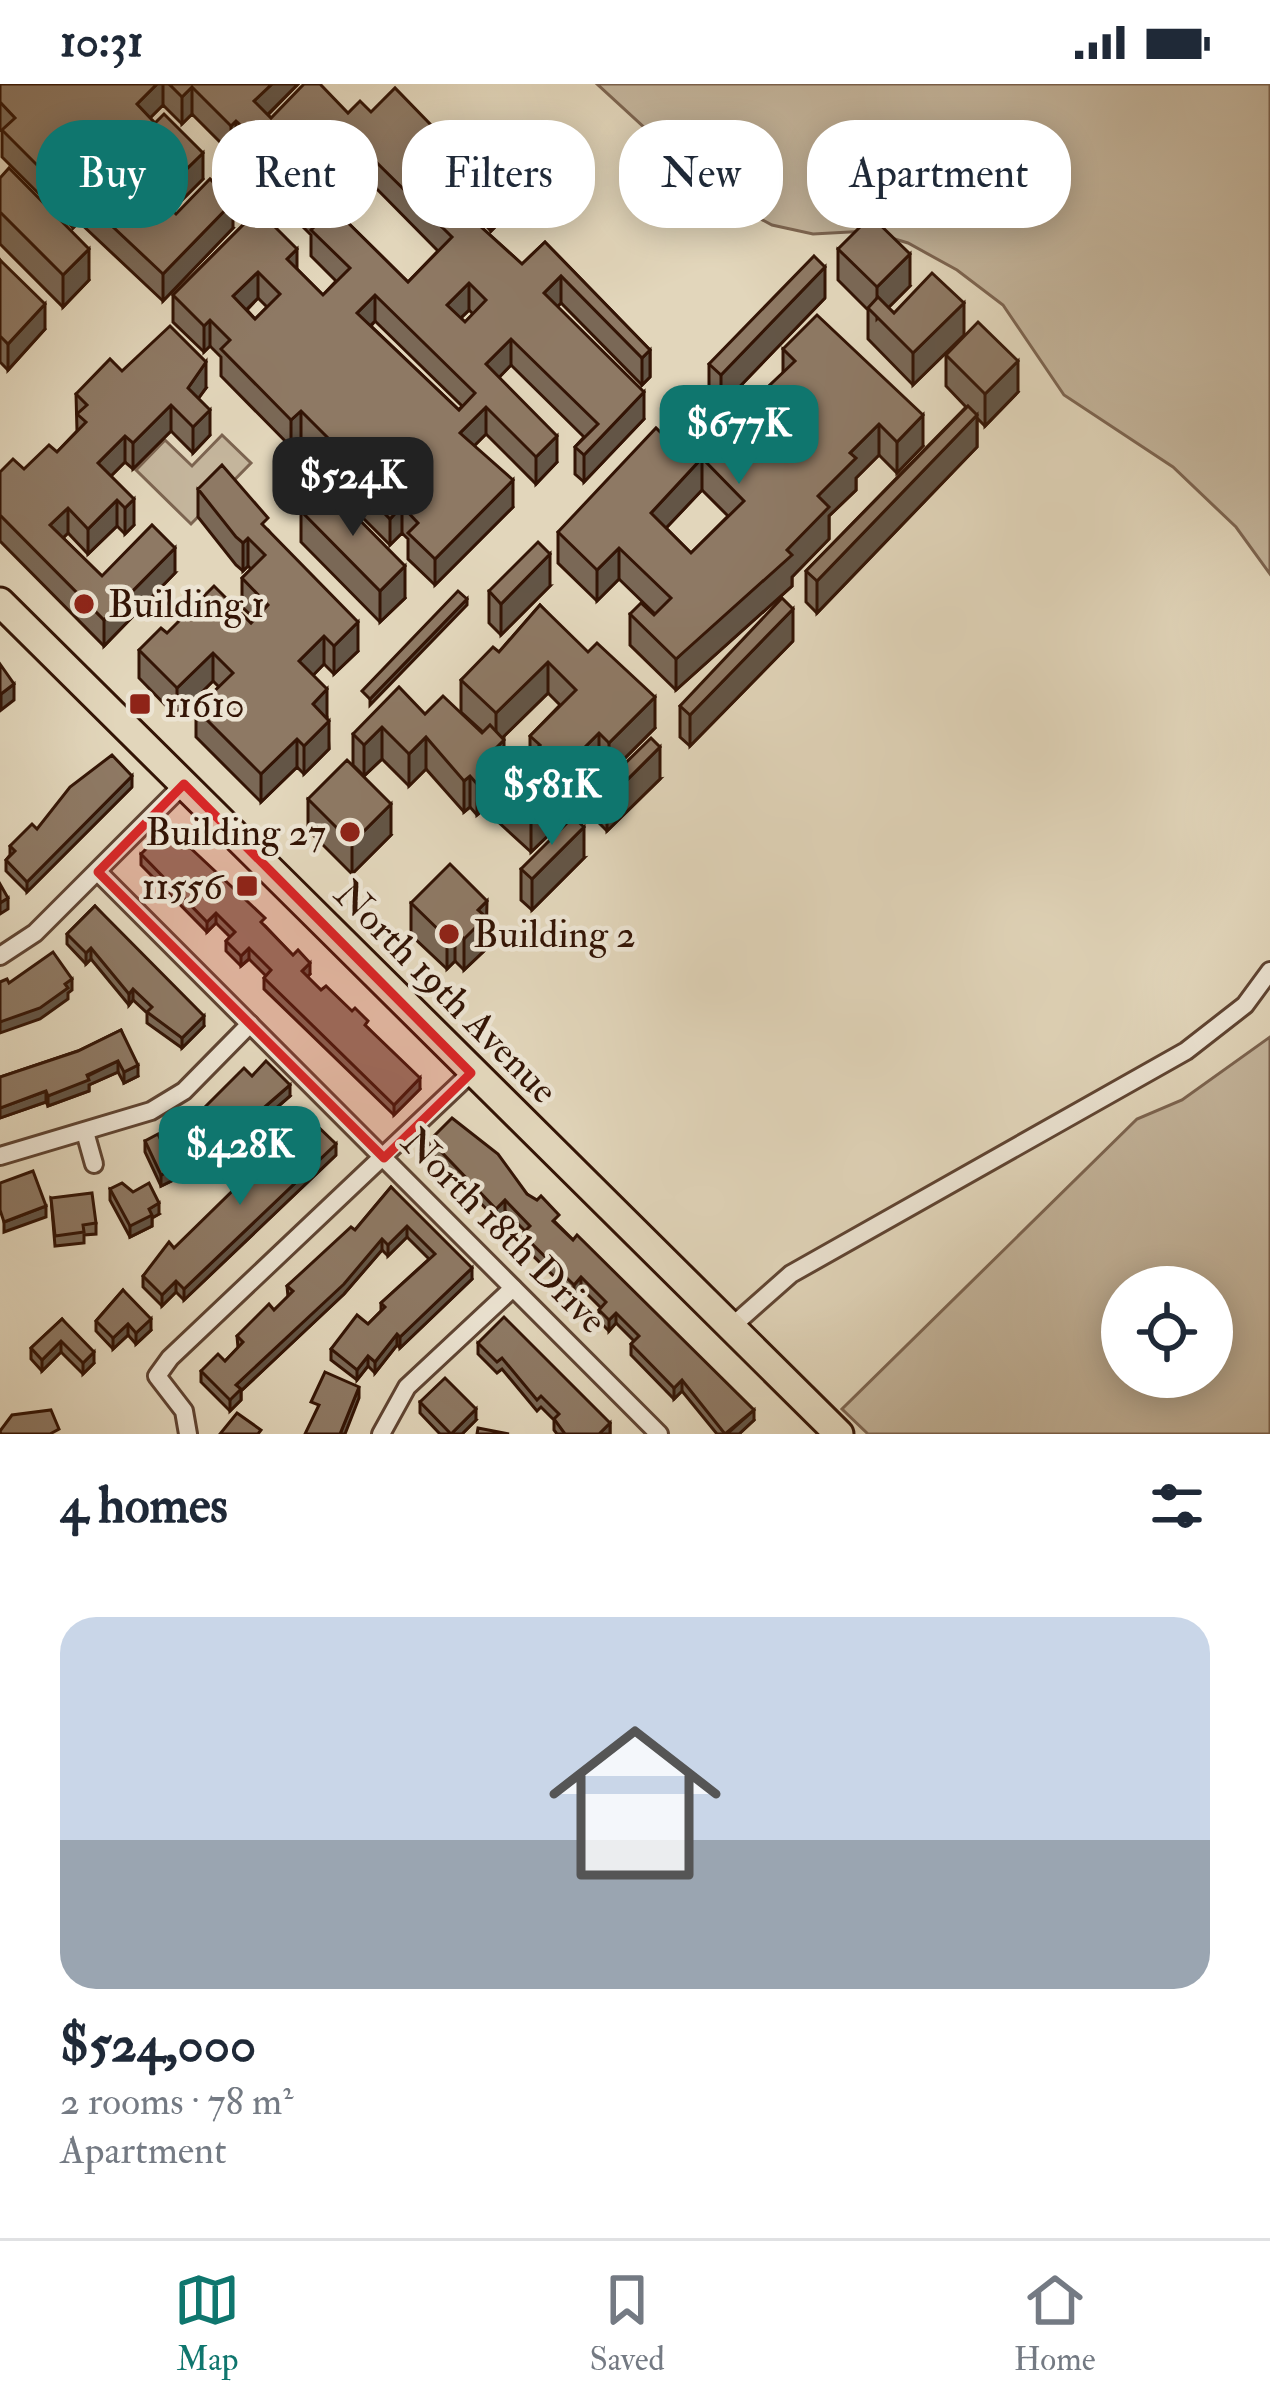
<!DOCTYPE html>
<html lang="en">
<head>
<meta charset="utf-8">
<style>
	:root { --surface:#fff; --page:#f2f2f3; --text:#1f2937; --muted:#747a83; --line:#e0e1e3; --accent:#0f766e }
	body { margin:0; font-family:"IM FELL Double Pica",serif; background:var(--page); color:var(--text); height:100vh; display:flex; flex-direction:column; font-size:45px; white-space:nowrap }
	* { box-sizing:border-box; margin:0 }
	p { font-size:39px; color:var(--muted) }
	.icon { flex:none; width:66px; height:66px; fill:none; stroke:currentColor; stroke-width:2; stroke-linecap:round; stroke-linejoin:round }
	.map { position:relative; height:1350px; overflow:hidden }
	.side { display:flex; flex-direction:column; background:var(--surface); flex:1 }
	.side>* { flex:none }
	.guide { position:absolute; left:36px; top:36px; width:1200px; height:108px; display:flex; gap:24px }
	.tools { position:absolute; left:1101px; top:1182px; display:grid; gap:24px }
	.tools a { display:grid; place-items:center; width:132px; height:132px; border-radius:50%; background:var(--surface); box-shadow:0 6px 30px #0003; font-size:60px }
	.price { position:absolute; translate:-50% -102px; padding:0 27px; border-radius:24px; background:var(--accent); color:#fff; font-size:39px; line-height:78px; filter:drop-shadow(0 3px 6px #0008) }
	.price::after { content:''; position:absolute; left:50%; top:72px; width:36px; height:27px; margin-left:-18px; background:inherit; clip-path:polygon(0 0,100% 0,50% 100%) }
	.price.active { background:#222; color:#fff }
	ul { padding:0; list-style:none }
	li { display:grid; align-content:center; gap:24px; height:636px; padding:0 60px }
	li+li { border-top:3px solid var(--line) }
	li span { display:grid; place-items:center; height:372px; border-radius:36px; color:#555 }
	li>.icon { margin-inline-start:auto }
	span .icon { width:216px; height:216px; fill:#fffc; stroke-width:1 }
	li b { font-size:51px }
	h2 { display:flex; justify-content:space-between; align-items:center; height:144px; padding:0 60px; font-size:51px }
	.tag { padding:0 42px; border-radius:48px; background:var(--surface); box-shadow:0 6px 30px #0003; font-size:42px; line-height:108px }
	.tag.active { background:var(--accent); color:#fff }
	.status { display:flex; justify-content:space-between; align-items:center; height:84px; padding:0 60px; background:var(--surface); direction:ltr }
	.status svg { height:33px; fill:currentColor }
	.dock { display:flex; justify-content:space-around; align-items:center; height:168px; border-top:3px solid var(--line); background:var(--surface); font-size:33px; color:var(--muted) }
	.dock a { display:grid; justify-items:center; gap:6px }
	.dock .active { color:var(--accent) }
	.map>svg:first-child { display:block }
</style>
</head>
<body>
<div class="status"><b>10:31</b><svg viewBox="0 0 49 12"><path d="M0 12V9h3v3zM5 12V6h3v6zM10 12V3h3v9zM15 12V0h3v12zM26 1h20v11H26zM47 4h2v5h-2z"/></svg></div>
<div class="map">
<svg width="1270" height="1350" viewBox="0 0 1270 1350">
	<rect width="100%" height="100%" fill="#e2d6bb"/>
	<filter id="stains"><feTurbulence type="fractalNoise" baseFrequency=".00167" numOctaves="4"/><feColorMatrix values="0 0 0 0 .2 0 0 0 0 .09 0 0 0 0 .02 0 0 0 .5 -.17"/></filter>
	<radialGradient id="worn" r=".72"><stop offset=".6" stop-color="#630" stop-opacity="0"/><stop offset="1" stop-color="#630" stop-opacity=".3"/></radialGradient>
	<g fill="#c4b59c" stroke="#7c6450" stroke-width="3" fill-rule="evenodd">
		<polygon points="597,0 1270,0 1270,490 1236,443 1173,383 1064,311 1003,221 957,186 908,159 868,147 813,150 772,141 720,113"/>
		<polygon points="222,351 251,379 191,440 136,386 165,356 192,382"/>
		<path d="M1270,953V1350H868L842,1325L1137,1035L1182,1016ZM1122,1203H1212V1293H1122Z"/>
	</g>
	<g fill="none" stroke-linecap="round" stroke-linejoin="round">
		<defs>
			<g id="street">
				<polyline points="98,788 659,1350"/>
				<polyline points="0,872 35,849 184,700"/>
				<polyline points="85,1048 94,1080"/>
				<polyline points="0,1072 151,1027 184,1007 250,940"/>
				<polyline points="730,1244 791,1190 1186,967 1245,921 1270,887"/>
				<polyline points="188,1350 184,1327 157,1292 170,1274 471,989"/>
				<polyline points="381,1350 407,1303 513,1204"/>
			</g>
			<polyline id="primary" points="0,518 839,1350"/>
		</defs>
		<use href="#street" stroke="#5f4432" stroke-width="22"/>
		<use href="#primary" stroke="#331405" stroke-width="33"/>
		<use href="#street" stroke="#ece4d3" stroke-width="16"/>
		<use href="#primary" stroke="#e2d6bb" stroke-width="27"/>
	</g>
	<g fill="#7a6856" stroke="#331405" stroke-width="3" fill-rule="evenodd">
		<path d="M0,0H298L268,31L271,34L371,28L500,112V138L491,147L476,131L472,135L522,180L545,158L650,266V293L642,301L561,219L557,223L644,335L584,398L575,390V363L584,353L511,281L499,293L557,378L536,400L486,350L474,362L513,423L435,501L408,475V455L402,449L390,461L319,390V371L301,354L291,363L221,292V273L210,262L204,268L173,238V211L258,126L297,185L323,211L336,197L311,172V151L284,124V97L309,72L306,69L263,113L254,104V81L236,63L231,69L192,30L182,40L163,21L150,34L203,95L172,126L176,130L233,144L163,217L79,138L73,144L2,73V48L0,45ZM119,71L132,84L120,96L107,83ZM368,96L438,167L408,198L339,130ZM258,214L267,223L255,235L247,226ZM469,226L473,230L465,238L461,234ZM375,237L462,322L459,326L371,242Z"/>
		<polygon points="0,94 89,196 63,223 0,160"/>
		<polygon points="838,165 910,202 888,224 894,229 964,251 913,301 868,255 868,226 838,196"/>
		<polygon points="0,176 45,245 8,286 0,278"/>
		<polygon points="825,214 721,322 709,311 709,280"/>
		<path d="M783,265L923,362L897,389L879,371L856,394V406L829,432V455L792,493V502L676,606L630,561V530H655L619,495L597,517L558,479V448L684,371L710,358L783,289ZM702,406L728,432L691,469L666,444Z"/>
		<polygon points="946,271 1018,308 985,342 977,334 977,363 817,529 806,518 806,487 966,323 946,302"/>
		<polygon points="122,287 206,304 198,314 210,351 193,369 171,347 133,385 125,378 111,392 134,441 125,450 117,442 88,470 68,449 63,454 102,492 175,489 104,562 0,457 0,388 24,385 57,368 77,347 76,310"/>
		<polygon points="198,405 268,446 358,567 334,590 324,580 313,591 327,633 329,665 304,690 297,683 261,718 196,653 196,625 219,603 213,597 177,633 139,594 139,566 167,549 251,539 255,535 242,523 242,494 251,485 248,482 243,487 236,481 198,433"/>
		<polygon points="301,427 405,514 380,538 301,458"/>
		<polygon points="550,502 501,551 489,539 489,507"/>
		<path d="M540,521L655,644L609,690L599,680L562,718V738L531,768L484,725L477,731L470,723L464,728L426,685L409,702L382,675L364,692L353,681V650L425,630L482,649L483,648L461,628V596L499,568ZM548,609L560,621L530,652V671L516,685L504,673L502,654Z"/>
		<polygon points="793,557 690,662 680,653 680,622"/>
		<polygon points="660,695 607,747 598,738 598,706"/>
		<polygon points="132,703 27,808 6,787 6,776 10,771 10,762 37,745"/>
		<polygon points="308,715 391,751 352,790 308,746"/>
		<polygon points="141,770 265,842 310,890 307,893 321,906 368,944 420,1005 394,1031 264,905 264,894 266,892 249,875 241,882 226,867 226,857 230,853 216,839 207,848 141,781"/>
		<polygon points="584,774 532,826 521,816 521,785"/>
		<polygon points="411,819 487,849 486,865 464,886 455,877 447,885 411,851"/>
		<polygon points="95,822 204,942 182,964 147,939 147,929 133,916 129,921 91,875 86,880 67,860 67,850"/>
		<polygon points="121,946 138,992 124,999 118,988 89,1001 89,1007 48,1022 46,1018 0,1034 0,993 78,967"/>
		<polygon points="252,992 290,1012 215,1077 189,1049 189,1039"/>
		<polygon points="430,1056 527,1110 754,1336 739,1350 717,1350 682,1307 674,1315 631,1271 631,1260 634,1257 616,1239 609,1247 599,1237 599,1226 601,1224 581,1204 574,1212 522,1161 522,1150 525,1147 505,1127 496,1135 430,1067"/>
		<polygon points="145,1057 162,1059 196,1085 161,1102 145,1068"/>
		<polygon points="336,1071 184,1216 176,1208 162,1222 143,1203 143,1192 174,1164"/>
		<polygon points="391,1103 472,1195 400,1264 397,1261 375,1289 368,1282 357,1296 331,1276 331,1265 368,1240 381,1227 381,1219 429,1175 407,1153 388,1172 382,1166 344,1210 241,1307 241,1316 230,1327 201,1298 201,1287 225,1277 238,1264 237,1252 274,1226 288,1213 287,1202 355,1146"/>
		<polygon points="110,1105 159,1130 152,1134 152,1142 130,1153 110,1116"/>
		<polygon points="51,1114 96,1139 96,1150 84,1151 84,1159 55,1162"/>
		<polygon points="123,1206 151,1246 136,1260 128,1251 113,1265 96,1247 96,1237"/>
		<polygon points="62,1235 94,1279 83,1290 61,1268 42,1287 31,1275 31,1264"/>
		<polygon points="478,1259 610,1339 610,1350 557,1350 554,1346 554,1336 541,1323 537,1327 502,1285 497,1289 478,1270"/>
		<polygon points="420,1318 476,1336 462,1350 440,1350 420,1329"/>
	</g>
	<g fill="#635546" stroke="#331405" stroke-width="3">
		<polygon points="157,0 163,0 163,21 137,47 137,20"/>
		<polygon points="272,0 298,0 254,44 254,17"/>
		<polygon points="192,3 192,30 182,40 182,13"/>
		<polygon points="236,37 236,63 231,69 231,42"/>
		<polygon points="306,42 306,69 263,113 263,86"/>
		<polygon points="119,44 119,71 94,96 94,69"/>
		<polygon points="203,69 203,95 158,140 158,113"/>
		<polygon points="368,70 368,96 327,144 327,118"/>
		<polygon points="476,104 476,131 458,149 458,122"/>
		<polygon points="79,111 79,138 73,144 73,117"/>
		<polygon points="500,112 500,138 491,147 491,120"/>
		<polygon points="233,118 233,144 163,217 163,190"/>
		<polygon points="89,165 89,196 63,223 63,191"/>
		<polygon points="297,165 297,192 287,175"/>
		<polygon points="910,170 910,202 877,235 877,203"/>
		<polygon points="825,183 825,214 721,322 721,291"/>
		<polygon points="258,188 258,214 233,239 233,212"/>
		<polygon points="561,192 561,219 544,236 544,209"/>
		<polygon points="469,199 469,226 447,247 447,221"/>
		<polygon points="375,211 375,237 357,255 357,229"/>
		<polygon points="964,219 964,251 913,301 913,269"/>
		<polygon points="45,220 45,245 8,286 8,260"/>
		<polygon points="210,236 210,262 204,268 204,242"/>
		<polygon points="511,255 511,281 486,307 486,280"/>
		<polygon points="650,266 650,293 642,301 642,274"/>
		<polygon points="1018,277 1018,308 985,342 985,310"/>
		<polygon points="206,278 206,304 188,329 188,304"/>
		<polygon points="644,308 644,335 584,398 584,371"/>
		<polygon points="171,321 171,347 133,385 133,359"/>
		<polygon points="486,323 486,350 460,376 460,349"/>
		<polygon points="210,326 210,351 193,369 193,343"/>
		<polygon points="301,327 301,354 291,363 291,336"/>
		<polygon points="923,331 923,362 897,389 897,358"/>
		<polygon points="977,331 977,363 817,529 817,497"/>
		<polygon points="879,340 879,371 856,394 856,406 829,432 829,455 792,493 792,502 676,606 676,575 787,466 818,412 850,369"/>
		<polygon points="125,352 125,378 98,405 98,379"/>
		<polygon points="557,352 557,378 536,400 536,373"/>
		<polygon points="702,374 702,406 651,460 651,429"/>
		<polygon points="513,396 513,423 435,501 435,475"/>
		<polygon points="134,415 134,441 125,450 125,424"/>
		<polygon points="117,416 117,442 88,470 88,445"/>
		<polygon points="402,422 402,449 390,461 390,435"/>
		<polygon points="68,424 68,449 50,467 50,441"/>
		<polygon points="248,454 248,482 243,487 243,459"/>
		<polygon points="175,464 175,489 104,562 104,536"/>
		<polygon points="619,464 619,495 597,517 597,486"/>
		<polygon points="550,470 550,502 501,551 501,520"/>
		<polygon points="405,482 405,514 380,538 380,507"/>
		<polygon points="467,515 467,521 370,621 370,615"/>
		<polygon points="793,525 793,557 690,662 690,631"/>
		<polygon points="358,538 358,567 334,590 334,562"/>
		<polygon points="324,552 324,580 299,606 299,577"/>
		<polygon points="213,569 213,597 177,633 177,604"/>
		<polygon points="548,578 548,609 496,660 496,629"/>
		<polygon points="14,600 14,616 1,626 1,610"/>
		<polygon points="327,605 327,633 313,648 313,620"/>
		<polygon points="655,613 655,644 609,690 609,659"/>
		<polygon points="329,637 329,665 304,690 304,662"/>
		<polygon points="382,643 382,675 364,692 364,661"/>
		<polygon points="599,649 599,680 562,718 562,738 531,768 531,737 552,696"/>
		<polygon points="426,653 426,685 409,702 409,670"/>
		<polygon points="297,655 297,683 261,718 261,690"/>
		<polygon points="504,656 504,687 496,664"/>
		<polygon points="660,663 660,695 607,747 607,716"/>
		<polygon points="132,692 132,703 27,808 27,798"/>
		<polygon points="470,692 470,723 464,728 464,697"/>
		<polygon points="484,694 484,725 477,731 477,700"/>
		<polygon points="391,720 391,751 352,790 352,759"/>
		<polygon points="584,743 584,774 532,826 532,795"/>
		<polygon points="8,814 8,825 0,830 0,819"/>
		<polygon points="487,817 486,865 464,886 464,855 478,826"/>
		<polygon points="216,829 216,839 207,848 207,838"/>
		<polygon points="455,846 455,877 447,885 447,854"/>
		<polygon points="91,864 91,875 86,880 86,869"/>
		<polygon points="249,864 249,875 241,882 241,872"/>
		<polygon points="310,879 310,890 302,898 302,887"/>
		<polygon points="72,895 72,906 68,909 68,915 40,935 0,949 0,938"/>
		<polygon points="133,905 133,916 129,921 129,910"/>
		<polygon points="204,932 204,942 182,964 182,954"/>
		<polygon points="118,977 118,988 89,1001 89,1007 48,1022 48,1012"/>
		<polygon points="138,981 138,992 124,999 124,988"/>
		<polygon points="420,994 420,1005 394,1031 394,1021"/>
		<polygon points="290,1001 290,1012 215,1077 215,1066"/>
		<polygon points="46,1007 46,1018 0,1034 0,1024"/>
		<polygon points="336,1060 336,1071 184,1216 184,1205"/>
		<polygon points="196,1075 196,1085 161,1102 161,1091"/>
		<polygon points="505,1116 505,1127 496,1135 496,1125"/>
		<polygon points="159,1119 159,1130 152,1134 152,1142 130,1153 130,1142 149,1125"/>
		<polygon points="46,1122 46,1133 4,1148 4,1138"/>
		<polygon points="407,1142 407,1153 388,1172 388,1161"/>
		<polygon points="382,1155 382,1166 344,1210 241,1307 241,1316 230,1327 230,1316 236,1301"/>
		<polygon points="472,1184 472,1195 400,1264 400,1253"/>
		<polygon points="581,1193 581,1204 574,1212 574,1201"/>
		<polygon points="176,1197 176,1208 162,1222 162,1211"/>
		<polygon points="616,1229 616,1239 609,1247 609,1236"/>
		<polygon points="151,1235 151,1246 136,1260 136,1249"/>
		<polygon points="128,1240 128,1251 113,1265 113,1254"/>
		<polygon points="397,1250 397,1261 375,1289 375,1278"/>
		<polygon points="61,1257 61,1268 42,1287 42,1276"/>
		<polygon points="94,1268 94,1279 83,1290 83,1279"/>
		<polygon points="368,1272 368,1282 357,1296 357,1286"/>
		<polygon points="682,1296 682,1307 674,1315 674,1304"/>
		<polygon points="359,1303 359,1314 345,1350 340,1350"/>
		<polygon points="476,1325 476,1336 462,1350 451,1350"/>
		<polygon points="754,1326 754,1336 739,1350 727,1350"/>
		<polygon points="610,1339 610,1350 599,1350"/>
	</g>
	<g fill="#8e7964" stroke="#331405" stroke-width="3" fill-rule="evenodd">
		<path d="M0,0H157L137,20L155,39L164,30L203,69L158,113L176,130L210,95L233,118L163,190L79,111L73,117L2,46L15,34L0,18ZM119,44L146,70L120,96L94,69Z"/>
		<path d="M169,0H272L254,17L271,34L304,0H320L348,29L360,17L371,28L395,4L500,112L491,120L476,104L458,122L522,180L545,158L650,266L642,274L561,192L544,209L644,308L584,371L575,363L598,340L511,255L486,280L557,352L536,373L486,323L460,349L513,396L435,475L408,449L418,439L402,422L390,435L319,363L328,354L301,327L291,336L221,265L230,256L210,236L204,242L173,211L258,126L297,165L287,175L323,211L350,184L311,146L322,135L284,97L323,59L306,42L263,86L254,78L266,65L236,37L231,42L192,3L182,13ZM368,70L452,153L408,198L327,118ZM258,188L280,210L255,235L233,212ZM469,199L486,216L465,238L447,221ZM375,211L475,309L459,326L357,229Z"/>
		<polygon points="9,84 89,165 63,191 0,128 0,94"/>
		<polygon points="871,132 910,170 877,203 838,165"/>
		<polygon points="814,172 825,183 721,291 709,280"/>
		<polygon points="0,176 45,220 8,260 0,252"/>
		<polygon points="932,189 964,219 913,269 868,224 878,213 894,229"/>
		<path d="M817,231L923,331L897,358L879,340L850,369L856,374L818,412L829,423L787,466L792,471L676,575L630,530L641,519L654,531L671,514L619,464L597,486L558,448L656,344L684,371L703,351L710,358L795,277L783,265ZM702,374L744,417L691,469L651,429Z"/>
		<polygon points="978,238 1018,277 985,310 946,271"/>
		<polygon points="170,242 206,278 188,304 210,326 193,343 171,321 133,359 125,352 98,379 134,415 125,424 117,416 88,445 68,424 50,441 102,492 152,441 175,464 104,536 0,431 0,388 13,375 24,385 49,361 57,368 86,338 77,330 87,321 76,310 110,275 122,287"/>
		<polygon points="968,322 977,331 817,497 806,487"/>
		<polygon points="222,381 268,434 262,440 358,538 334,562 324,552 299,577 327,605 313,620 329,637 304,662 297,655 261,690 196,625 233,589 213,569 177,604 139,566 161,544 167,549 214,502 251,539 268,521 242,494 265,471 248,454 243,459 236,453 198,405"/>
		<polygon points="326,402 405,482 380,507 301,427"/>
		<polygon points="538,458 550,470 501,520 489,507"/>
		<polygon points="458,507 467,515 370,615 362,607"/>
		<polygon points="782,514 793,525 690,631 680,622"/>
		<polygon points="540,521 588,568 597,559 655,613 609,659 599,649 552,696 562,706 531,737 484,694 477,700 470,692 464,697 426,653 409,670 382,643 364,661 353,650 399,603 425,630 443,612 482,649 490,641 504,656 496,664 516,685 540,661 530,652 576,606 548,578 496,629 461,596 493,563 499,568"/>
		<polygon points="0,580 14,600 1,610 0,609"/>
		<polygon points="651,654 660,663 607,716 598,706"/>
		<polygon points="112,671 132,692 27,798 6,776 15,767 10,762 32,740 37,745 70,703"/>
		<polygon points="347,676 391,720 352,759 308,715"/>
		<polygon points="573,733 584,743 532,795 521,785"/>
		<polygon points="168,743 265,834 261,838 293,871 298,866 310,879 302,887 321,906 326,902 352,927 355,924 368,937 365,941 420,994 394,1021 264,894 271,886 249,864 241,872 226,857 235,848 216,829 207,838 141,770"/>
		<polygon points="450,780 487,817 478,826 486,833 464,855 455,846 447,854 411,819"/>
		<polygon points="0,800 8,814 0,819"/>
		<polygon points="95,822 204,932 182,954 147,928 152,923 133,905 129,910 91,864 86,869 67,850"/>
		<polygon points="53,868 72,895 65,900 68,904 40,924 0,938 0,898 7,895 9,899"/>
		<polygon points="121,946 138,981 124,988 118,977 87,991 89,996 48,1012 46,1007 0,1024 0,993 78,967"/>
		<polygon points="266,977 290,1001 215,1066 189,1039 244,984 252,992"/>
		<polygon points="308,1033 336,1060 184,1205 176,1197 162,1211 143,1192 169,1158 174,1164"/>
		<polygon points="452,1034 498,1070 527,1110 537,1116 541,1112 559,1131 553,1137 573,1156 577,1151 754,1326 725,1350 682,1296 674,1304 631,1260 639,1252 616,1229 609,1236 599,1226 606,1218 581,1193 574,1201 522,1150 530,1142 505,1116 496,1125 430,1056"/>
		<polygon points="184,1049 196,1075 161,1091 145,1057 158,1050 162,1059"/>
		<polygon points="33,1087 46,1122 4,1138 0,1126 0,1099"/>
		<polygon points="122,1099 133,1108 149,1099 159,1119 149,1125 152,1131 130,1142 110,1105"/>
		<polygon points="391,1103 472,1184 400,1253 397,1250 375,1278 368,1272 357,1286 331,1265 357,1231 368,1240 385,1223 381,1219 435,1170 407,1142 388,1161 382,1155 344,1200 236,1301 241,1305 230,1316 201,1287 218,1270 225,1277 243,1258 237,1252 269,1220 274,1226 293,1207 287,1202 351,1143 355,1146"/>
		<polygon points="92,1109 96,1139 83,1141 84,1148 55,1152 51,1114"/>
		<polygon points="123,1206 151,1235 136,1249 128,1240 113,1254 96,1237"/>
		<polygon points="504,1233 610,1339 599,1350 565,1350 554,1335 559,1330 541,1312 537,1316 502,1274 497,1278 478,1259"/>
		<polygon points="62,1235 94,1268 83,1279 61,1257 42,1276 31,1264"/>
		<polygon points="325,1288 359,1303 340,1350 305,1350 319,1321 311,1318"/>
		<polygon points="445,1294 476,1325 451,1350 420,1318"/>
		<polygon points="51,1326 59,1345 50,1350 1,1350 0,1347 12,1331"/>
		<polygon points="237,1329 261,1346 258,1350 220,1350"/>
		<polygon points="478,1344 509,1350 477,1350"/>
	</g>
	<path fill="#d62828" fill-opacity="0.2" stroke="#d62828" stroke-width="9" stroke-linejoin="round" d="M184,700L471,989L384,1074L98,788Z"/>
	<g fill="#8f2418" stroke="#ece4d3" stroke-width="4.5">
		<circle cx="84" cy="520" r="12"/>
		<rect x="128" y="608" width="24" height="24" rx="6"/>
		<circle cx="350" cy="748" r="12"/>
		<rect x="235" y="790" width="24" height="24" rx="6"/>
		<circle cx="449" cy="850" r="12"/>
	</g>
	<g text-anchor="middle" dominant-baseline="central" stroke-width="9" stroke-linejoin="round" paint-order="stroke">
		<g font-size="39" fill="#331405" stroke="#ece4d3" text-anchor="start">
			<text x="108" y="520">Building 1</text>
			<text x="164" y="620">11610</text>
			<text x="326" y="748" text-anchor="end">Building 27</text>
			<text x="223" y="802" text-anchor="end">11556</text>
			<text x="473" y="850">Building 2</text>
		</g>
		<g font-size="39" fill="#331405" stroke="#ece4d3">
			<text transform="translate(446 908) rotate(45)">North 19th Avenue</text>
			<text transform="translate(504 1147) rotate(45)">North 18th Drive</text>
		</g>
	</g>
	<rect width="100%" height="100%" filter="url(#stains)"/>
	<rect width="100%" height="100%" fill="url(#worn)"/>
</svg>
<div class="tools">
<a><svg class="icon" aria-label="locate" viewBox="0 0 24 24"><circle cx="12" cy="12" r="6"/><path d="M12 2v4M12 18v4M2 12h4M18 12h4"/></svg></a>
</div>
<b class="price" style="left:739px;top:403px">$677K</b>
<b class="price active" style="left:353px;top:455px">$524K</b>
<b class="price" style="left:552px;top:764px">$581K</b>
<b class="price" style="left:240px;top:1124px">$428K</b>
<div class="guide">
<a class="tag active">Buy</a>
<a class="tag">Rent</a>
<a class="tag">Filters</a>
<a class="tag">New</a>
<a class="tag">Apartment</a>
</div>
</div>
<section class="side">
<h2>4 homes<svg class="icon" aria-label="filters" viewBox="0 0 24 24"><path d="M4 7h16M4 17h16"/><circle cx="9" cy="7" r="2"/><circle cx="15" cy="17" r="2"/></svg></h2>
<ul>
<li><span style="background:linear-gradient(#c9d6e8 60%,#9aa5b1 0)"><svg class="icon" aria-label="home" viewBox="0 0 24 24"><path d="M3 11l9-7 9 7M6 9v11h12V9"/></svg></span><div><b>$524,000</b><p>2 rooms · 78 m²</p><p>Apartment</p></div></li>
</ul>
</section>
<nav class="dock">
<a class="active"><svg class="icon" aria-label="map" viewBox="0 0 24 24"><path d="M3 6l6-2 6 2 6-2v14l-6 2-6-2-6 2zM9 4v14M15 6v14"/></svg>Map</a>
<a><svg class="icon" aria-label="saved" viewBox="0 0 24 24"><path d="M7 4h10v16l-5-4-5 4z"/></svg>Saved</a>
<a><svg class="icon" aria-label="home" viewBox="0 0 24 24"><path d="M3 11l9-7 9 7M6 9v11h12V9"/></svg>Home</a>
</nav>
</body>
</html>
